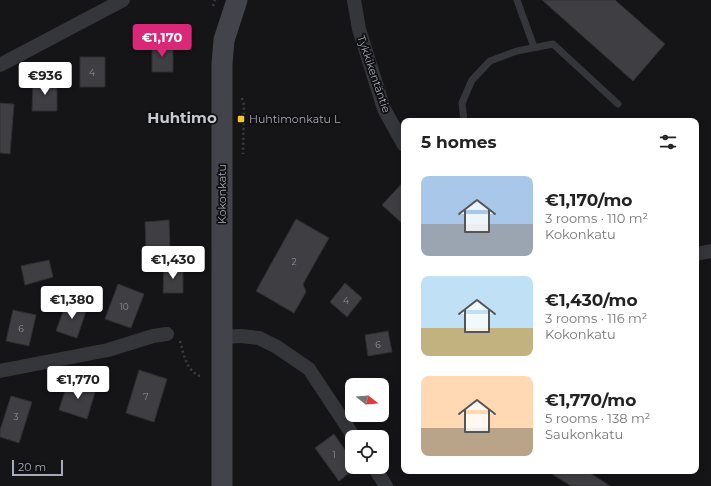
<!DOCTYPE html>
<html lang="en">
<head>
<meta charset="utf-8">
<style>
	:root { --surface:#fff; --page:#f2f2f2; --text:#222; --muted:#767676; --accent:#db2777 }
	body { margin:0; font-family:Montserrat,sans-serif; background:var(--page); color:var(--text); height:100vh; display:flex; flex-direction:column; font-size:15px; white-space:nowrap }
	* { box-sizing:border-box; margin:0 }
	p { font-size:13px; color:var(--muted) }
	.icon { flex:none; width:22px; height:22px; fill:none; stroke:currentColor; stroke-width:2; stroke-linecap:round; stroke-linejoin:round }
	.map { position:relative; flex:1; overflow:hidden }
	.sheet { position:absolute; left:401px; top:118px; width:298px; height:356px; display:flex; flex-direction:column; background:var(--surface); border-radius:8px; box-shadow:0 2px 10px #0003 }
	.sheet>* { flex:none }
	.needle { width:26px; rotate:107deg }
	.tools { position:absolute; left:345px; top:378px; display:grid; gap:8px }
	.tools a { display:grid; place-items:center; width:44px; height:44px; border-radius:8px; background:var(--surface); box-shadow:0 2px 10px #0003; font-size:20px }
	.scale { position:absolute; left:12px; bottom:10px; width:51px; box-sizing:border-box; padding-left:4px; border:2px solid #a6a9b7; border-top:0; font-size:11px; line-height:14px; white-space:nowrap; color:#a6a9b7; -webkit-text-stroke:3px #100f11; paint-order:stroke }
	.price { position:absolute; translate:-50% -34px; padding:0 9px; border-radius:4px; background:#fff; color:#222; font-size:13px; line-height:26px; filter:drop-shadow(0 1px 2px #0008) }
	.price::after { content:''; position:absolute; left:50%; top:24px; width:12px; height:9px; margin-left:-6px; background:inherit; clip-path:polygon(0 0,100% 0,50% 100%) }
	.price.selected { background:var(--accent); color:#fff }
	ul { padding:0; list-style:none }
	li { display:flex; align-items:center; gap:12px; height:100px; padding:0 20px }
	li span { display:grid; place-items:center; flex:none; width:112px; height:80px; border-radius:8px; color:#555 }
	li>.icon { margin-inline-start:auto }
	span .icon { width:48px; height:48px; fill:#fffc; stroke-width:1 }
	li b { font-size:17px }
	h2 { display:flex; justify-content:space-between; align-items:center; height:48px; padding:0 20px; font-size:17px }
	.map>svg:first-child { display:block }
</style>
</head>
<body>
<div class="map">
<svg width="711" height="486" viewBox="0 0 711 486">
	<rect width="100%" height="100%" fill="#151416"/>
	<g fill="#3f3e43" stroke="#2f2e32">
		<polygon points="542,0 615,0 665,44 633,81"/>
		<polygon points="152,43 173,44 173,72 152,72"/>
		<rect x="80" y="57" width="25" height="30"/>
		<polygon points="33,81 57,81 57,111 32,111"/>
		<polygon points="0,103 14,104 10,154 0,153"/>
		<polygon points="404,181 404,225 382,205"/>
		<polygon points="296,219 329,238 303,284 306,292 294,313 256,291"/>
		<polygon points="169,220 170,248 146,249 145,222"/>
		<polygon points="49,260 53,277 25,285 21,266"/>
		<polygon points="164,266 183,267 183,293 163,293"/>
		<polygon points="345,283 362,298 347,317 330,302"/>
		<polygon points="118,284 144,294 131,328 105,319"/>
		<polygon points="67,301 87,308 77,338 56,331"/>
		<polygon points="13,310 36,315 29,346 6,341"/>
		<polygon points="388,331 392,352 368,356 365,335"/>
		<polygon points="139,370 167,379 154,422 126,413"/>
		<polygon points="68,381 96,389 87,419 59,410"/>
		<polygon points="11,396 32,402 19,443 0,437 0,430"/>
		<polygon points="334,434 352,460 352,467 357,467 339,481 315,448"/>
		<polygon points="547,471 587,471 610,486 571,486"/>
	</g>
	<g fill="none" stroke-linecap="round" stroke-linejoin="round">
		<g stroke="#3b3d42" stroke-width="2.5" stroke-dasharray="2 3" stroke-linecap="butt">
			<polyline points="213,6 215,0"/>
			<polyline points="242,98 244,105 243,154"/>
			<path d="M180,341C184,356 187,373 203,377"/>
		</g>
		<g stroke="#35363b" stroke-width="7">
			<polyline points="517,0 534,47"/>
			<polyline points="464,121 462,103 472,80 490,61 517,51 553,44 618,104"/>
		</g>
		<g stroke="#35363b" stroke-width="14">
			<polyline points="354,0 359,29 384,109 404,145"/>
			<polyline points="0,65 123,0"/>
			<polyline points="696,254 711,251"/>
			<polyline points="223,337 241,336 259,338 277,347 309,369 354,437"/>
			<polyline points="0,371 108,350 153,336 167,334"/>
			<polyline points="374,467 386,486"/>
		</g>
		<polyline stroke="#43444b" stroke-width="21" points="222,486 222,64 224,40 237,0"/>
	</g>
	<rect fill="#f2c631" stroke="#100f11" stroke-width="1.5" x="237" y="115" width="8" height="8" rx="2"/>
	<g text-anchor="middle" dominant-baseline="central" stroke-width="3.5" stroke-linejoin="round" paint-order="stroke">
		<g font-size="9" fill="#8c8e9a">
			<text x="92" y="72">4</text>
			<text x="294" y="261">2</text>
			<text x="346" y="300">4</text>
			<text x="124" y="306">10</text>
			<text x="21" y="328">6</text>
			<text x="378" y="344">6</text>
			<text x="146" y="396">7</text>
			<text x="16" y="416">3</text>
			<text x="334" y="454">1</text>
		</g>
		<g font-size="11" fill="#a6a9b7" stroke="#100f11">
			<text transform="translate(374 74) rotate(71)">Tykkikentäntie</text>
			<text transform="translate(222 194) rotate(-90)">Kokonkatu</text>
		</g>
		<g font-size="11" fill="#a6a9b7" stroke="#100f11" text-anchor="start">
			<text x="249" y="119">Huhtimonkatu L</text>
		</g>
		<g font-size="15" font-weight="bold" fill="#c7c9d3" stroke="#100f11">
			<text x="182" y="117">Huhtimo</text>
		</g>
	</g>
</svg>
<div class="tools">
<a><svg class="needle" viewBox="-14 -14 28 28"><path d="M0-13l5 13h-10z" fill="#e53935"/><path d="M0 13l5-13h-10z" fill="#767676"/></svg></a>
<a><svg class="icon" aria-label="locate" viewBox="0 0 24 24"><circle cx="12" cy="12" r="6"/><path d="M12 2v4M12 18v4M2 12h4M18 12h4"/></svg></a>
</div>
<div class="scale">20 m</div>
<b class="price selected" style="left:162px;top:58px">€1,170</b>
<b class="price" style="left:45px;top:96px">€936</b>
<b class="price" style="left:173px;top:280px">€1,430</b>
<b class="price" style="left:72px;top:320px">€1,380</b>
<b class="price" style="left:78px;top:400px">€1,770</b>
<section class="sheet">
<h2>5 homes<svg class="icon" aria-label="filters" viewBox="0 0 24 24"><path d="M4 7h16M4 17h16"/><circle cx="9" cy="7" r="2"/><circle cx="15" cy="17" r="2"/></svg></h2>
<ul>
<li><span style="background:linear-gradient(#a9c7e8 60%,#9aa5b1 0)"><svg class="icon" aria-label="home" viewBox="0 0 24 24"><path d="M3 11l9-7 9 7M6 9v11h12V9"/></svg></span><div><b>€1,170/mo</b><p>3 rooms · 110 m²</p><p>Kokonkatu</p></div></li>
<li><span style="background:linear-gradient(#bfe0f5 65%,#c2b280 0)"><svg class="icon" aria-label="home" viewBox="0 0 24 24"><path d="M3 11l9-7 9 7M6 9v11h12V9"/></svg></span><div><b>€1,430/mo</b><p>3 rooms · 116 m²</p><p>Kokonkatu</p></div></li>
<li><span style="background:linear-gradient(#ffd9b3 65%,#b9a48a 0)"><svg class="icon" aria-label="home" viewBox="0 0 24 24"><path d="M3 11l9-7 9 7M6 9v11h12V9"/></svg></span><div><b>€1,770/mo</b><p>5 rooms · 138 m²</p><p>Saukonkatu</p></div></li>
</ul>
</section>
</div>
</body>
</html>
